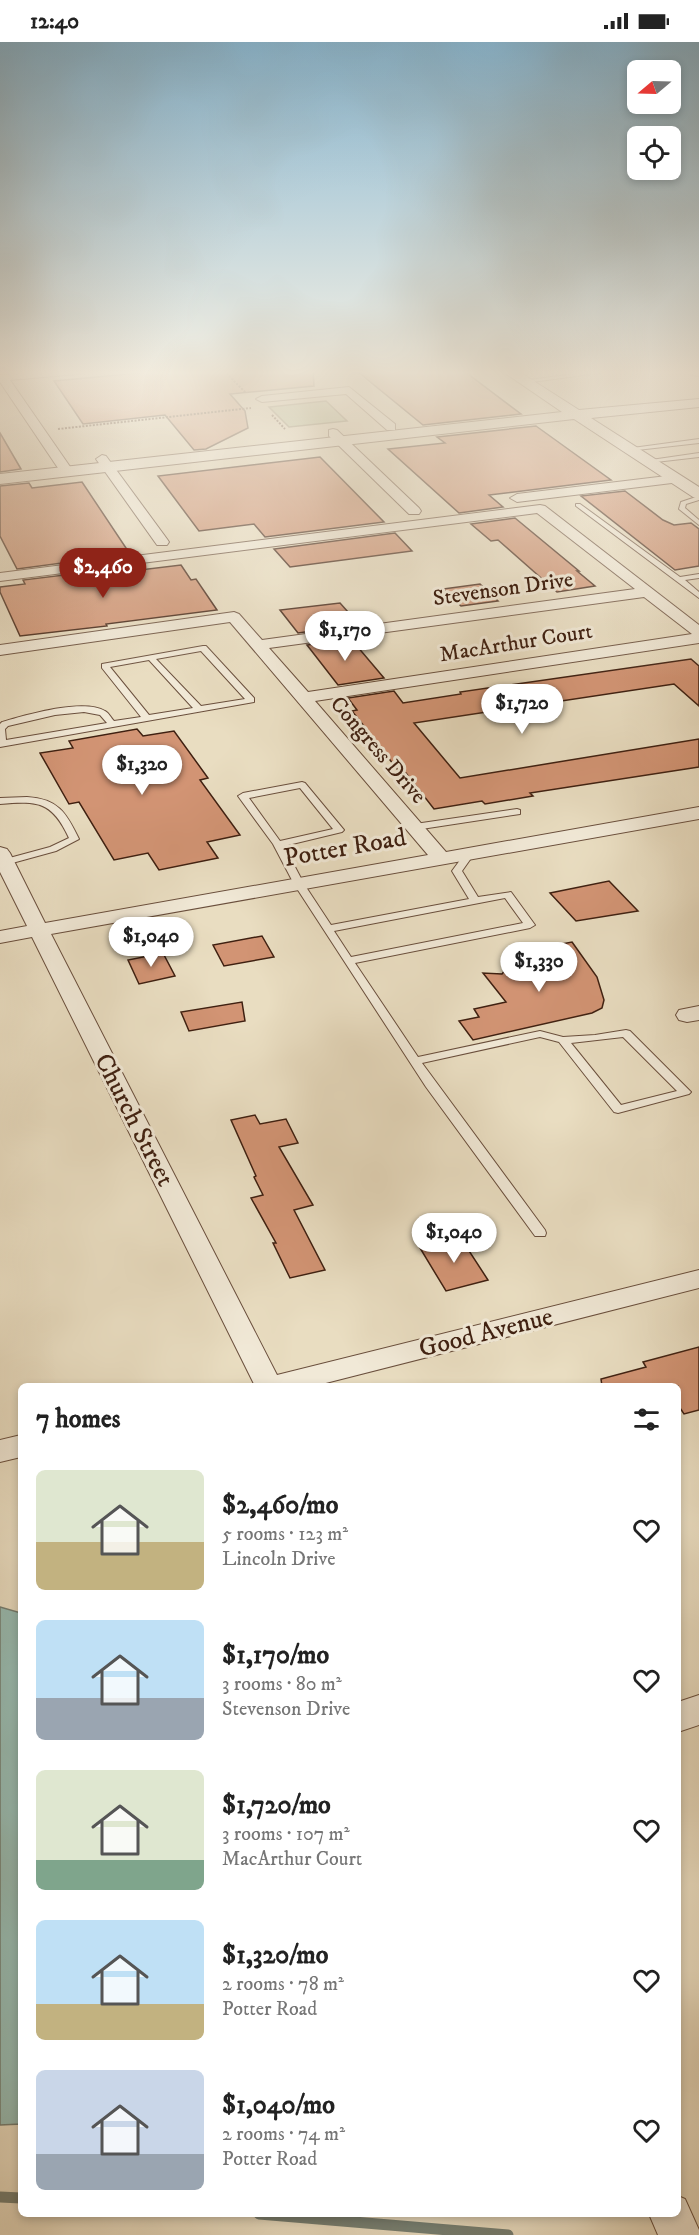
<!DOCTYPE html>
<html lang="en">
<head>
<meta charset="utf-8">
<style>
	:root { --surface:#fff; --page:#f2f2f2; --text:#222; --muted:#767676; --accent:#8f2418 }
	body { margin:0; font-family:"IM FELL DW Pica",serif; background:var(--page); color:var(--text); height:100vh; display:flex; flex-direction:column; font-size:22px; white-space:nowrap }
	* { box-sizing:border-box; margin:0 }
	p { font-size:20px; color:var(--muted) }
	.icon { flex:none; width:33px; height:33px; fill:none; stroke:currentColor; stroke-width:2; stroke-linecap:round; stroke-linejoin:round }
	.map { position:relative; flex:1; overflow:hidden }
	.details { position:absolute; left:18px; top:1341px; width:663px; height:834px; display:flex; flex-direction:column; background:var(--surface); border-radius:9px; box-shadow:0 3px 9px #0003 }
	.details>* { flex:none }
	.needle { width:39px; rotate:251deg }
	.buttons { position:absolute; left:627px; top:18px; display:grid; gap:12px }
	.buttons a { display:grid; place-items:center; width:54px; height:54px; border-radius:9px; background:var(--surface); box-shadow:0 3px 9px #0003; font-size:30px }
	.price { position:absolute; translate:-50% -51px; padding:0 14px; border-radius:21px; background:#fff; color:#222; font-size:20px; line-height:39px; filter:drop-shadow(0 2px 3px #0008) }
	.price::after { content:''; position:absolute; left:50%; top:36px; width:18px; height:14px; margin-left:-9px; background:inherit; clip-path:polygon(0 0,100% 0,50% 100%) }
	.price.on { background:var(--accent); color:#fff }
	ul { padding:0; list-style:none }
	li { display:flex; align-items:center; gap:18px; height:150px; padding:0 18px }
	li span { display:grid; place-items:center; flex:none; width:168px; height:120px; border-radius:9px; color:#555 }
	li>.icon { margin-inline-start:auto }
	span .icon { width:72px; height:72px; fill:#fffc; stroke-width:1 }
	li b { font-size:26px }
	h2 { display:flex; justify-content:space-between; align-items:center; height:72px; padding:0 18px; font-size:26px }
	.status { display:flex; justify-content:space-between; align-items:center; height:42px; padding:0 30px; background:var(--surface); direction:ltr }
	.status svg { height:16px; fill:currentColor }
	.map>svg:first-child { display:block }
</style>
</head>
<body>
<div class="status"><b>12:40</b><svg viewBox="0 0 49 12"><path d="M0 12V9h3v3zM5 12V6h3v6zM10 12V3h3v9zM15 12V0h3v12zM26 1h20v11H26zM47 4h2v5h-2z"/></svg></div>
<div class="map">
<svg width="699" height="2193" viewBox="0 0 699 2193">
	<rect width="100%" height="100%" fill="#e9ddc1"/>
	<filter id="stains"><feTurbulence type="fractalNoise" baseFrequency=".00333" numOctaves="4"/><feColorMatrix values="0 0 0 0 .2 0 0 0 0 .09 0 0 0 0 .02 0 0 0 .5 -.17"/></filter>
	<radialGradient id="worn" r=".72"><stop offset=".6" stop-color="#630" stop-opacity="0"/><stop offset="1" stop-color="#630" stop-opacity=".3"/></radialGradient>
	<polygon fill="#b3c295" stroke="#797153" stroke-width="1.5" points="326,359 347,379 289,385 269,365"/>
	<polygon fill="#97bcb3" stroke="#747e72" stroke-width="1.5" points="0,1565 21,1571 21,2082 0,2083"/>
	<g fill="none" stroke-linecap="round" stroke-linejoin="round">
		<g stroke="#747e72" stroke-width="11">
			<polyline points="0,2155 21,2156"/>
			<polyline points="259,2172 508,2193"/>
		</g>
	</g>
	<g fill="#d29474" stroke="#3f2011" stroke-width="1.5">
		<polygon points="161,329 313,329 314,344 230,352 245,369 248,386 206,407 194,408 165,373 83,382 54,339"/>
		<polygon points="357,329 464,329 521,372 423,383"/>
		<polygon points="536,384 611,438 489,453 503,465 459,471 388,407 445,401 437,395"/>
		<polygon points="0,391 21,427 0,430"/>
		<polygon points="320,415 384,480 265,495 254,482 199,489 158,434"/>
		<polygon points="82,440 130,512 17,527 0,494 0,444 29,441 32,446"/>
		<polygon points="625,449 663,478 674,483 691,481 699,487 699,524 675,528 581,454"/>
		<polygon points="515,476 579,529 577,529 595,544 557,550 498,498 491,499 471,482"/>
		<polygon points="395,491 412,509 290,525 274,507"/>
		<polygon points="181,523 191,538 196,537 217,568 106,582 107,584 20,594 0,550 0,545 25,542 23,538 138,524 140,528"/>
		<polygon points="480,542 498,559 461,564 443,547"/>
		<polygon points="340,561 356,579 338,581 341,585 298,591 280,568"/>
		<polygon points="351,597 384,636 338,643 307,603"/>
		<polygon points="691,617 699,624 699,664 674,642 414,681 460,736 699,697 699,725 530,751 533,754 485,762 482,759 434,767 406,731 401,732 383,709 379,709 364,690 368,689 352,669 357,668 348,656 394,649 403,661 461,652 460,650"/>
		<polygon points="137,687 143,694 174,689 208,736 200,738 240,793 207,800 218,816 159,828 148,811 114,818 79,760 69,762 40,711 73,706 69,699"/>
		<polygon points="609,839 638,869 576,879 550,851"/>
		<polygon points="262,894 274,915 224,924 213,903"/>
		<polygon points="572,900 597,935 604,958 602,966 592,971 473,998 459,979 479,975 474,967 506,960 483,931 502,932 506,927 540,922 530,908"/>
		<polygon points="163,911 175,934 139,942 128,918"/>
		<polygon points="242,960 245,979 189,989 181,970"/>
		<polygon points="255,1073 260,1082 286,1077 298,1101 279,1105 313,1163 294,1168 325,1228 290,1236 273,1201 276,1201 251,1156 263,1153 254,1135 256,1134 231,1078"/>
		<polygon points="460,1195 488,1238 446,1249 420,1206"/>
		<polygon points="699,1305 699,1368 684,1372 678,1363 678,1344 602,1344 601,1337 646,1325 643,1320"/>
	</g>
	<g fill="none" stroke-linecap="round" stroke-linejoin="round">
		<defs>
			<g id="service">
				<polygon points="597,329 614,329 524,341 521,339"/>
				<polygon points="699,397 699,401 628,409 625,407"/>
				<polygon points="699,411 699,415 647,421 644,419"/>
				<polygon points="699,454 699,458 686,462 685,466 699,478 699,483 679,467 681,460"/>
				<polygon points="576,462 580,462 680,535 699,532 699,536 685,538 699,550 699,556 576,464"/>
				<path d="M203,604H206L254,656V660L0,705V682L2,680C26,673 83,656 105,669C109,671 111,676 114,679L141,675L102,626V622ZM201,609L245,657L201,664L156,617ZM149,618L193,666L149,673L110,625ZM84,670L100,673L107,681L6,698L5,687L8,684L55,673Z"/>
				<path d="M302,740L305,741L344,788L342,790L284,804L304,842L331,883L469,857L452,829L466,810L469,809L474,812L462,829L478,855L511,850L535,883L530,886L355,921L418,1015L540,989L563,995L595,993L626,988L630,989L691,1050L689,1052L618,1071L614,1070L559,1000L540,995L422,1021L545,1188L546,1191L545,1194H535L426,1045L294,842L273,802L238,754L243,751ZM300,746L333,787L280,799L249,756ZM505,856L523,881L351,915L334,889ZM623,995L677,1049L621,1063L571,1001Z"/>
				<path d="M27,755C58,757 66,770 79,797L56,809L5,823L2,822V818L50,805L69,796C52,759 38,759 0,762V756Z"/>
				<polygon points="517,767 520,768 520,772 415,788 410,785 415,782"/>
			</g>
			<g id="minor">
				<polygon points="41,329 83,329 77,332 10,338 73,429 72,432 62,432 0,340 0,333"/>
				<polygon points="691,329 699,329 699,334 691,333"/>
				<polygon points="349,345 395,382 395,388 387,388 346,352 262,360 256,357 262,354"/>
				<polygon points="333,387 337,388 419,466 421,469 419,472 409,472 329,394 329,388"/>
				<polygon points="102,413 106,414 167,497 169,500 167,503 157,503 96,417"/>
				<polygon points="675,433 681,437 680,440 517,460 510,456 517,452"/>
				<path d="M540,463L545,464L699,583V601L315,659L446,810L699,765V777L51,892L277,1333L699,1228V1246L314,1344H255L32,895L0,901V889L27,884L0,830V805L7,807L10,811L45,881L428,813L230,580L0,613V603L234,570L239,572L262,598L635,547L537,471L0,539V531ZM644,555L692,592L308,650L269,606Z"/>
				<polygon points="699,964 699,978 687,980 679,978 676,973 679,968"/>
				<polygon points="21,1393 21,1415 0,1420 0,1398"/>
				<polygon points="699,1653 699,1683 678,1690 678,1660"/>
				<polygon points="678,2154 685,2157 699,2188 699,2193 658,2193 649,2172 678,2172"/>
			</g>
			<polygon id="tertiary" points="502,329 518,329 579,368 699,357 699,365 591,376 699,445 699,457 693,455 574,377 0,442 0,432 562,370"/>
		</defs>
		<use href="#service" stroke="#6a4f3d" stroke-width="2"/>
		<use href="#minor" stroke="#6a4f3d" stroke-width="2"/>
		<use href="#tertiary" stroke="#6a4f3d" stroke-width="2"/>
		<g stroke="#3f2011" stroke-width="2" stroke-dasharray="2 1.5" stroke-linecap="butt">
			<polyline points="224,329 246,351"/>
			<polyline points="272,373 285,387"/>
			<polyline points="58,387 251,366"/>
		</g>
		<use href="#service" fill="#f1e9d7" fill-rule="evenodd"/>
		<use href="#minor" fill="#f1e9d7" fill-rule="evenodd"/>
		<use href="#tertiary" fill="#f1e9d7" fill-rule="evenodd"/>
	</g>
	<linearGradient id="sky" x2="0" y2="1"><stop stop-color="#87b7d3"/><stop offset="0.52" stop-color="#f5f0e3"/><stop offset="1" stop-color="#f5f0e3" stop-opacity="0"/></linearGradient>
	<rect width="699" height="636" fill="url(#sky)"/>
	<g text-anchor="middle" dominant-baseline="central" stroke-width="6" stroke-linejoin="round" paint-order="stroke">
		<g font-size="22" fill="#3f2011" stroke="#f1e9d7">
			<text transform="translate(503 547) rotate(-8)">Stevenson Drive</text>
			<text transform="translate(516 601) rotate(-9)">MacArthur Court</text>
			<text transform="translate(378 708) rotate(49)">Congress Drive</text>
		</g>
		<g font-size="26" fill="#3f2011" stroke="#f1e9d7">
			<text transform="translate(345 806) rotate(-10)">Potter Road</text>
			<text transform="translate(134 1078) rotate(63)">Church Street</text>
			<text transform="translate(486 1291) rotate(-14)">Good Avenue</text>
		</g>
	</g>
	<rect width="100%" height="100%" filter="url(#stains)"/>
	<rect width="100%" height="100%" fill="url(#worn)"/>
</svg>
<div class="buttons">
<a><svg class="needle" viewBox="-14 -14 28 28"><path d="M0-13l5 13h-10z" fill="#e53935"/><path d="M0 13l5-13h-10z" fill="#767676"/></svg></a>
<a><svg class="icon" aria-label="locate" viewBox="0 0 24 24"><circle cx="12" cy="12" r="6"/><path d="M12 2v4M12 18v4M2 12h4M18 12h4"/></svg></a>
</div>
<b class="price on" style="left:103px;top:557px">$2,460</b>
<b class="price" style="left:345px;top:620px">$1,170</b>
<b class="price" style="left:522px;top:693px">$1,720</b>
<b class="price" style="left:142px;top:754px">$1,320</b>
<b class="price" style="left:151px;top:926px">$1,040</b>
<b class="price" style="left:539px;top:951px">$1,330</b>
<b class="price" style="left:454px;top:1222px">$1,040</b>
<section class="details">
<h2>7 homes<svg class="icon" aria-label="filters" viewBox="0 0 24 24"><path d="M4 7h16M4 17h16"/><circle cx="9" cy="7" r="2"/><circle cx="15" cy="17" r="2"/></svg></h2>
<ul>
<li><span style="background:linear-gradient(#dfe7d0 60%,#c2b280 0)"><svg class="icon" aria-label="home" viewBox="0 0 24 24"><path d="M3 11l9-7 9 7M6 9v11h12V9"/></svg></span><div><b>$2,460/mo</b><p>5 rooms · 123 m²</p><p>Lincoln Drive</p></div><svg class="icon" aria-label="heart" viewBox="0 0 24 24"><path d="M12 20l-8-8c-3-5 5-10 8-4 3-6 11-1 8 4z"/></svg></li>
<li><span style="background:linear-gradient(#bfe0f5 65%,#9aa5b1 0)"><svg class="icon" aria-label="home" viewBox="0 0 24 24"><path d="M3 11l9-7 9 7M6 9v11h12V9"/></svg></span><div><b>$1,170/mo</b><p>3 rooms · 80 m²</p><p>Stevenson Drive</p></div><svg class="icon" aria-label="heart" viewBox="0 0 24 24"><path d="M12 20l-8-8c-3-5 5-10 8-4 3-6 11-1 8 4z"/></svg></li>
<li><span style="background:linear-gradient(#dfe7d0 75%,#7fa58c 0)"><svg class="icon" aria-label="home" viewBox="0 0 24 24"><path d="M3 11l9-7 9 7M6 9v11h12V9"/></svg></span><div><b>$1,720/mo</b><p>3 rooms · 107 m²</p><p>MacArthur Court</p></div><svg class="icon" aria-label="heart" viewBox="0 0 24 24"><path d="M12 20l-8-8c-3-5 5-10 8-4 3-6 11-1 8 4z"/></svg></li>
<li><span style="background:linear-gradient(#bfe0f5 70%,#c2b280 0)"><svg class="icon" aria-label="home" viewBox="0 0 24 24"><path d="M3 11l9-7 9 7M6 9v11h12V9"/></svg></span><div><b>$1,320/mo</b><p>2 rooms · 78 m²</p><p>Potter Road</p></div><svg class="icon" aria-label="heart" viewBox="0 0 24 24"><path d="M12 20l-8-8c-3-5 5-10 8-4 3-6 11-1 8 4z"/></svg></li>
<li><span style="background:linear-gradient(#c9d6e8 70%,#9aa5b1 0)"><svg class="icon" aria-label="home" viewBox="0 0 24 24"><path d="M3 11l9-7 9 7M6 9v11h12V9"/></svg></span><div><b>$1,040/mo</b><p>2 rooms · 74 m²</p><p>Potter Road</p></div><svg class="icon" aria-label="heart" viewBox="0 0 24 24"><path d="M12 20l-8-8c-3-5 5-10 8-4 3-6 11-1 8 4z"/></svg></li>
</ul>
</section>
</div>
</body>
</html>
